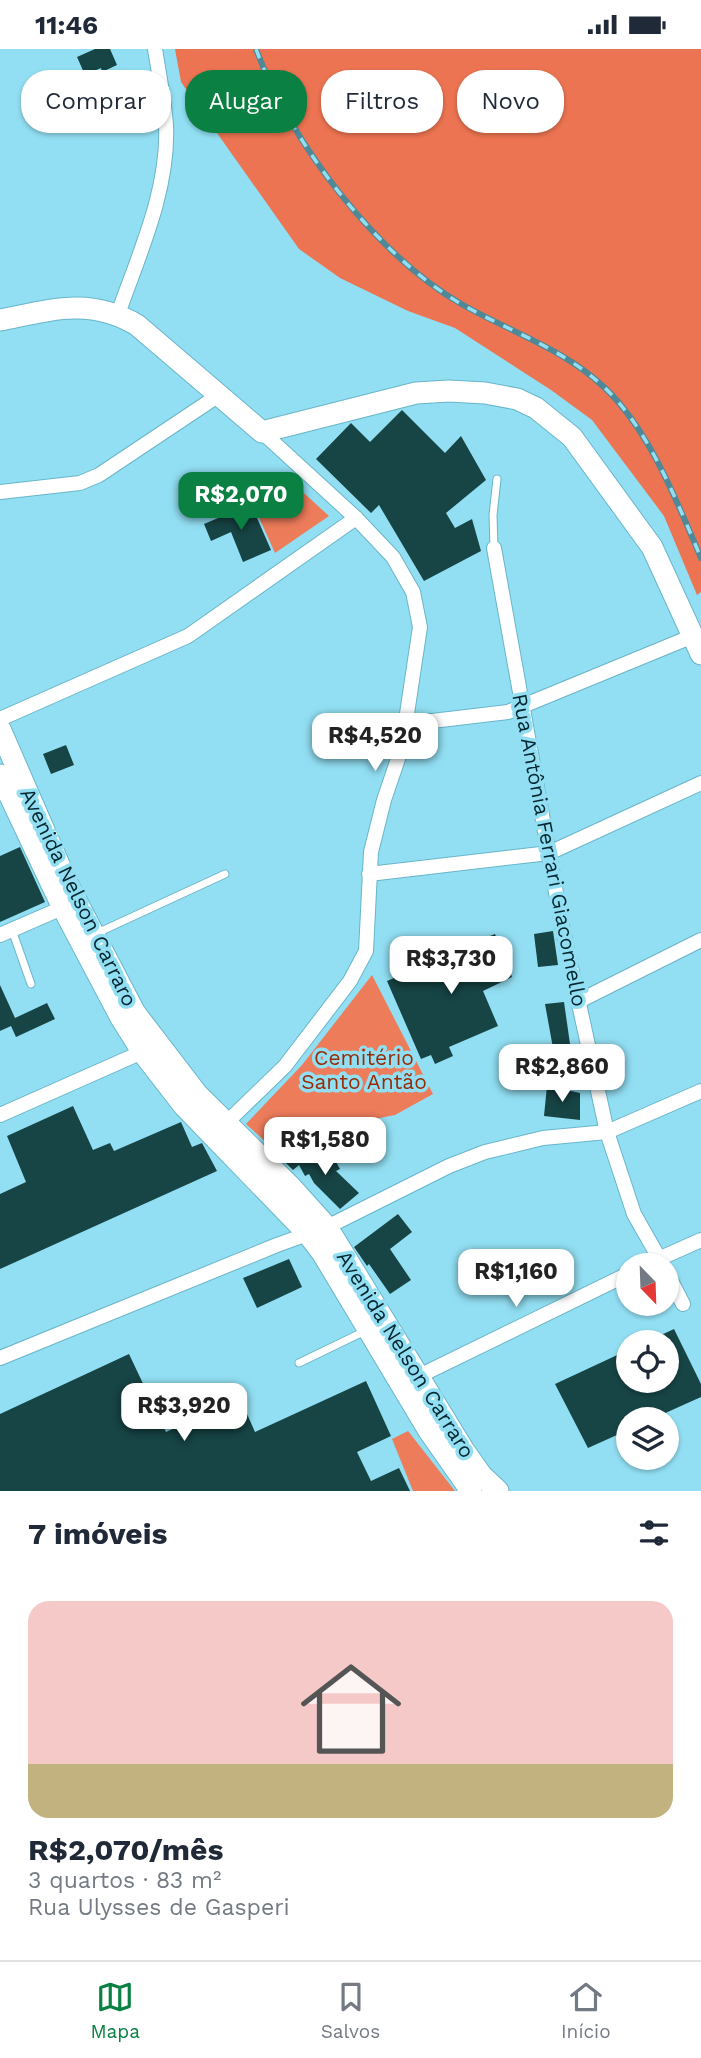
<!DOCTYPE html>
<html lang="pt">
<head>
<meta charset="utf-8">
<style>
	:root { --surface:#fff; --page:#f2f2f3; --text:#1f2937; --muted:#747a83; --line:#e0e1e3; --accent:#0b8043 }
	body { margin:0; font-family:"Work Sans",sans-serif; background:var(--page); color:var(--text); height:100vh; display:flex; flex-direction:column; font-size:26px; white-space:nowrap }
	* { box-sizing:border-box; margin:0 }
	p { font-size:23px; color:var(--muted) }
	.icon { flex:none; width:38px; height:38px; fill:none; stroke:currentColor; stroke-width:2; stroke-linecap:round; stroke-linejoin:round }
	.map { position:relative; height:1442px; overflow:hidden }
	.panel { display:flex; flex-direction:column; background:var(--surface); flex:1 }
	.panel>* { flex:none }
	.top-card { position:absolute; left:21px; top:21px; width:660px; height:63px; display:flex; gap:14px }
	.needle { width:46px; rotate:157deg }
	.buttons { position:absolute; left:616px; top:1204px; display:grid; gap:14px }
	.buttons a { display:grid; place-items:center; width:63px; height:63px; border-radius:50%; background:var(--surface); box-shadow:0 2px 5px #0004; font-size:35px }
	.price { position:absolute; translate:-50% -60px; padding:0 16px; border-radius:14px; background:#fff; color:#222; font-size:23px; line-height:46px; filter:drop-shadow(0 2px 4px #0008) }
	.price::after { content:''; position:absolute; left:50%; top:42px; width:21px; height:16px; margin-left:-10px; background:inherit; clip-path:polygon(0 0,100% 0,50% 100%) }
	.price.active { background:var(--accent); color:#fff }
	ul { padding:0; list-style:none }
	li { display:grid; align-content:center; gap:14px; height:371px; padding:0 28px }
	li+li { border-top:2px solid var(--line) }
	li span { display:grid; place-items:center; height:217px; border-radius:21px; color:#555 }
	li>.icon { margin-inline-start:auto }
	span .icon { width:126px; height:126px; fill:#fffc; stroke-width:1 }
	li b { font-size:30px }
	h2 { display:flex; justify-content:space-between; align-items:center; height:84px; padding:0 28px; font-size:30px }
	.chip { padding:0 24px; border-radius:28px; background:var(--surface); box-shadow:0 2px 5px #0004; font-size:24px; line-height:63px }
	.chip.active { background:var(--accent); color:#fff }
	.status { display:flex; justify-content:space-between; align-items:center; height:49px; padding:0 35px; background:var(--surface); direction:ltr }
	.status svg { height:19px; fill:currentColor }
	.tab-bar { display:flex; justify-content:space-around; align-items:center; height:98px; border-top:2px solid var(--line); background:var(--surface); font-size:19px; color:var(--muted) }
	.tab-bar a { display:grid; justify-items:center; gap:4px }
	.tab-bar .active { color:var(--accent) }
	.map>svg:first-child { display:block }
</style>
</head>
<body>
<div class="status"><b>11:46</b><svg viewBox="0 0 49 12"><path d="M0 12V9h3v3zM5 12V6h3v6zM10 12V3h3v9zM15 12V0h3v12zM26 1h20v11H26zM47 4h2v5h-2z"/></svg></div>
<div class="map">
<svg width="701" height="1442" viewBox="0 0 701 1442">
	<rect width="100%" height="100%" fill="#92dff3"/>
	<g fill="#ed7c5b">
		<polygon points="294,435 329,467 275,504 252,453"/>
		<polygon points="372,926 433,1045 395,1066 364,1072 278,1104 246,1075 302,1016"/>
		<polygon points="408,1382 455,1442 413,1442 392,1390"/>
	</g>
	<polygon fill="#ed7452" points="175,0 701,0 701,543 697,546 664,467 592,371 551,341 455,279 408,262 340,229 299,200 181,33"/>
	<g fill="#174445">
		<polygon points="95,0 110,0 117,16 102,23 101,19 85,26 77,8"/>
		<polygon points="402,361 445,404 461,387 486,431 446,464 455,479 472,470 481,502 424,532 379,456 371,464 316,410 351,374 370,393"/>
		<polygon points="251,455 271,501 243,513 231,483 211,492 204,475"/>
		<polygon points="66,696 74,716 51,725 43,705"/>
		<polygon points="20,798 45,853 0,873 0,807"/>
		<polygon points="553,882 558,916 538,918 534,885"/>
		<polygon points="495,885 512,928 483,942 498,977 449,998 453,1007 435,1015 431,1006 421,1010 387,932 442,908 438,901 460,891 463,898"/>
		<polygon points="0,936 15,969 47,954 55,970 16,988 11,977 0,982"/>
		<polygon points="564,953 570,995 577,995 577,1021 536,1015 538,998 553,999 545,955"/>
		<polygon points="547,1037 580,1044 580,1071 544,1067"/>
		<polygon points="73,1057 93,1101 110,1094 114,1102 181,1073 192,1098 202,1094 217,1122 0,1220 0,1145 26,1133 7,1087"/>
		<polygon points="302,1103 306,1104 312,1110 317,1108 319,1111 331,1104 340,1120 336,1122 359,1144 340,1160 314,1134 309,1125 305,1127 299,1116 293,1121 283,1111"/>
		<polygon points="398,1165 412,1183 390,1200 411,1231 390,1245 369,1215 367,1217 354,1198"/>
		<polygon points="289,1210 302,1238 257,1259 243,1229"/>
		<polygon points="674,1280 701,1335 701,1348 652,1370 628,1370 628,1381 588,1399 555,1335 628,1301 628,1332 667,1332 667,1293 646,1293"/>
		<polygon points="129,1305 166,1383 240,1349 255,1383 366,1332 391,1387 357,1403 371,1432 399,1419 410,1442 0,1442 0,1365"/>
	</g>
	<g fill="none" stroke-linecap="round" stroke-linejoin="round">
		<defs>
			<g id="lane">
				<polyline points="494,499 493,466 497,430"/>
				<polyline points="12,881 31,935"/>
				<polyline points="95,885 225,825"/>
				<polyline points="299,1314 365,1282"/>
			</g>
			<g id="street">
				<path d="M118,265C139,205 169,141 166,76C164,51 159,25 155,0"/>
				<polyline points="0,443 80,434 99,426 219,346"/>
				<polyline points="494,499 562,877 607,1083 634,1165 663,1216"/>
				<polyline points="0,670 188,587 356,469"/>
				<polyline points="407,675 508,663 693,587"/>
				<polyline points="369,825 549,804 701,734"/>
				<polyline points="0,886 69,856"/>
				<polyline points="577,953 701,891"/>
				<polyline points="0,1066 149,1000"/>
				<polyline points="221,1079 285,1017 350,932 366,902 371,803 384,751 402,698 420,578 413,543 393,508 356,469 262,383"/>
				<polyline points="645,1216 701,1191"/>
				<polyline points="667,1224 683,1255"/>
				<polyline points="0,1309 277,1196 327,1178 449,1117 485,1103 543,1089 607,1083 701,1042"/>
				<polyline points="413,1330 628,1225"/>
			</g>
			<g id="secondary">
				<path d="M0,271C51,261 89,248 137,276L262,383L416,344L449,342L485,344L517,350L536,359L572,388L652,498L701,605"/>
				<polyline points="0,680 67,834 135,964 197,1045 291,1138 327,1178 463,1400 482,1427 498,1442"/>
				<polyline points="0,726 63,859 121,969 143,1004 184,1057 307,1184 323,1205 429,1382 471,1442"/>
			</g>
		</defs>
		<use href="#lane" stroke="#69b5c9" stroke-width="9"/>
		<use href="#street" stroke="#69b5c9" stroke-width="16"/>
		<use href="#secondary" stroke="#69b5c9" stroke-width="23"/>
		<use href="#lane" stroke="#fff" stroke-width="7"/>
		<use href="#street" stroke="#fff" stroke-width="14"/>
		<use href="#secondary" stroke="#fff" stroke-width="21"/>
		<defs>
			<path id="rail" d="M256,0C290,93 377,207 463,256C511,283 564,300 605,339C650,382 677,453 701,509"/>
		</defs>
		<use href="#rail" stroke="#4f8896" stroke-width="6"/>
		<use href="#rail" stroke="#92dff3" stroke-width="3.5" stroke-dasharray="10" stroke-linecap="butt"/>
	</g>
	<g text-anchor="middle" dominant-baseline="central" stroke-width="7" stroke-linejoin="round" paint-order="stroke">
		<g font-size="21" fill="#04262e" stroke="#92dff3">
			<text transform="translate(550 801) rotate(79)">Rua Antônia Ferrari Giacomello</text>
			<text transform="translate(79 848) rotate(64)">Avenida Nelson Carraro</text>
			<text transform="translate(406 1305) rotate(58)">Avenida Nelson Carraro</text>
		</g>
		<g font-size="21" fill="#972b04" stroke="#92dff3">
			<text x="364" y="1008">Cemitério<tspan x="364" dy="24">Santo Antão</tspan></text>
		</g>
	</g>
</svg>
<div class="buttons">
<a><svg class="needle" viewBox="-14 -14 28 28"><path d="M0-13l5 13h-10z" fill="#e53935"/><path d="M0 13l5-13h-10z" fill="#747a83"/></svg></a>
<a><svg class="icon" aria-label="locate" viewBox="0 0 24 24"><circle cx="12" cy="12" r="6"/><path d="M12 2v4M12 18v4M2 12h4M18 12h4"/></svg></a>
<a><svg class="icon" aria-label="layers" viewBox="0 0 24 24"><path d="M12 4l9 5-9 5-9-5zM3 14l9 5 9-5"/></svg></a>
</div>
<b class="price active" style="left:241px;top:483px">R$2,070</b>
<b class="price" style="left:375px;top:724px">R$4,520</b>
<b class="price" style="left:451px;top:947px">R$3,730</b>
<b class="price" style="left:562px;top:1055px">R$2,860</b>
<b class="price" style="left:325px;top:1128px">R$1,580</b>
<b class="price" style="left:516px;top:1260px">R$1,160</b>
<b class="price" style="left:184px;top:1394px">R$3,920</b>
<div class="top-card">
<a class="chip">Comprar</a>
<a class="chip active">Alugar</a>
<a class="chip">Filtros</a>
<a class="chip">Novo</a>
</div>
</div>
<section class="panel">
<h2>7 imóveis<svg class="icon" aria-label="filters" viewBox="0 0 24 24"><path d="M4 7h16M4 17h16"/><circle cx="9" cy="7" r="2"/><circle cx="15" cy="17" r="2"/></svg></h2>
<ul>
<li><span style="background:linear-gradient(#f6c9c9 75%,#c2b280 0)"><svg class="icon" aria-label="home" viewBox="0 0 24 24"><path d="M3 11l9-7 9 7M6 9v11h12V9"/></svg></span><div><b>R$2,070/mês</b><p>3 quartos · 83 m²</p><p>Rua Ulysses de Gasperi</p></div></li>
</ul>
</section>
<nav class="tab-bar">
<a class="active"><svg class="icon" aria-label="map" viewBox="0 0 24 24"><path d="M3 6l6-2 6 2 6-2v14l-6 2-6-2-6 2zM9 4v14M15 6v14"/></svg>Mapa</a>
<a><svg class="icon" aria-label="saved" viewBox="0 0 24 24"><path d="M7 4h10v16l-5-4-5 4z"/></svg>Salvos</a>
<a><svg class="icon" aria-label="home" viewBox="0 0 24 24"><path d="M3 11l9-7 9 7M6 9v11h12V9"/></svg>Início</a>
</nav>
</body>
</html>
